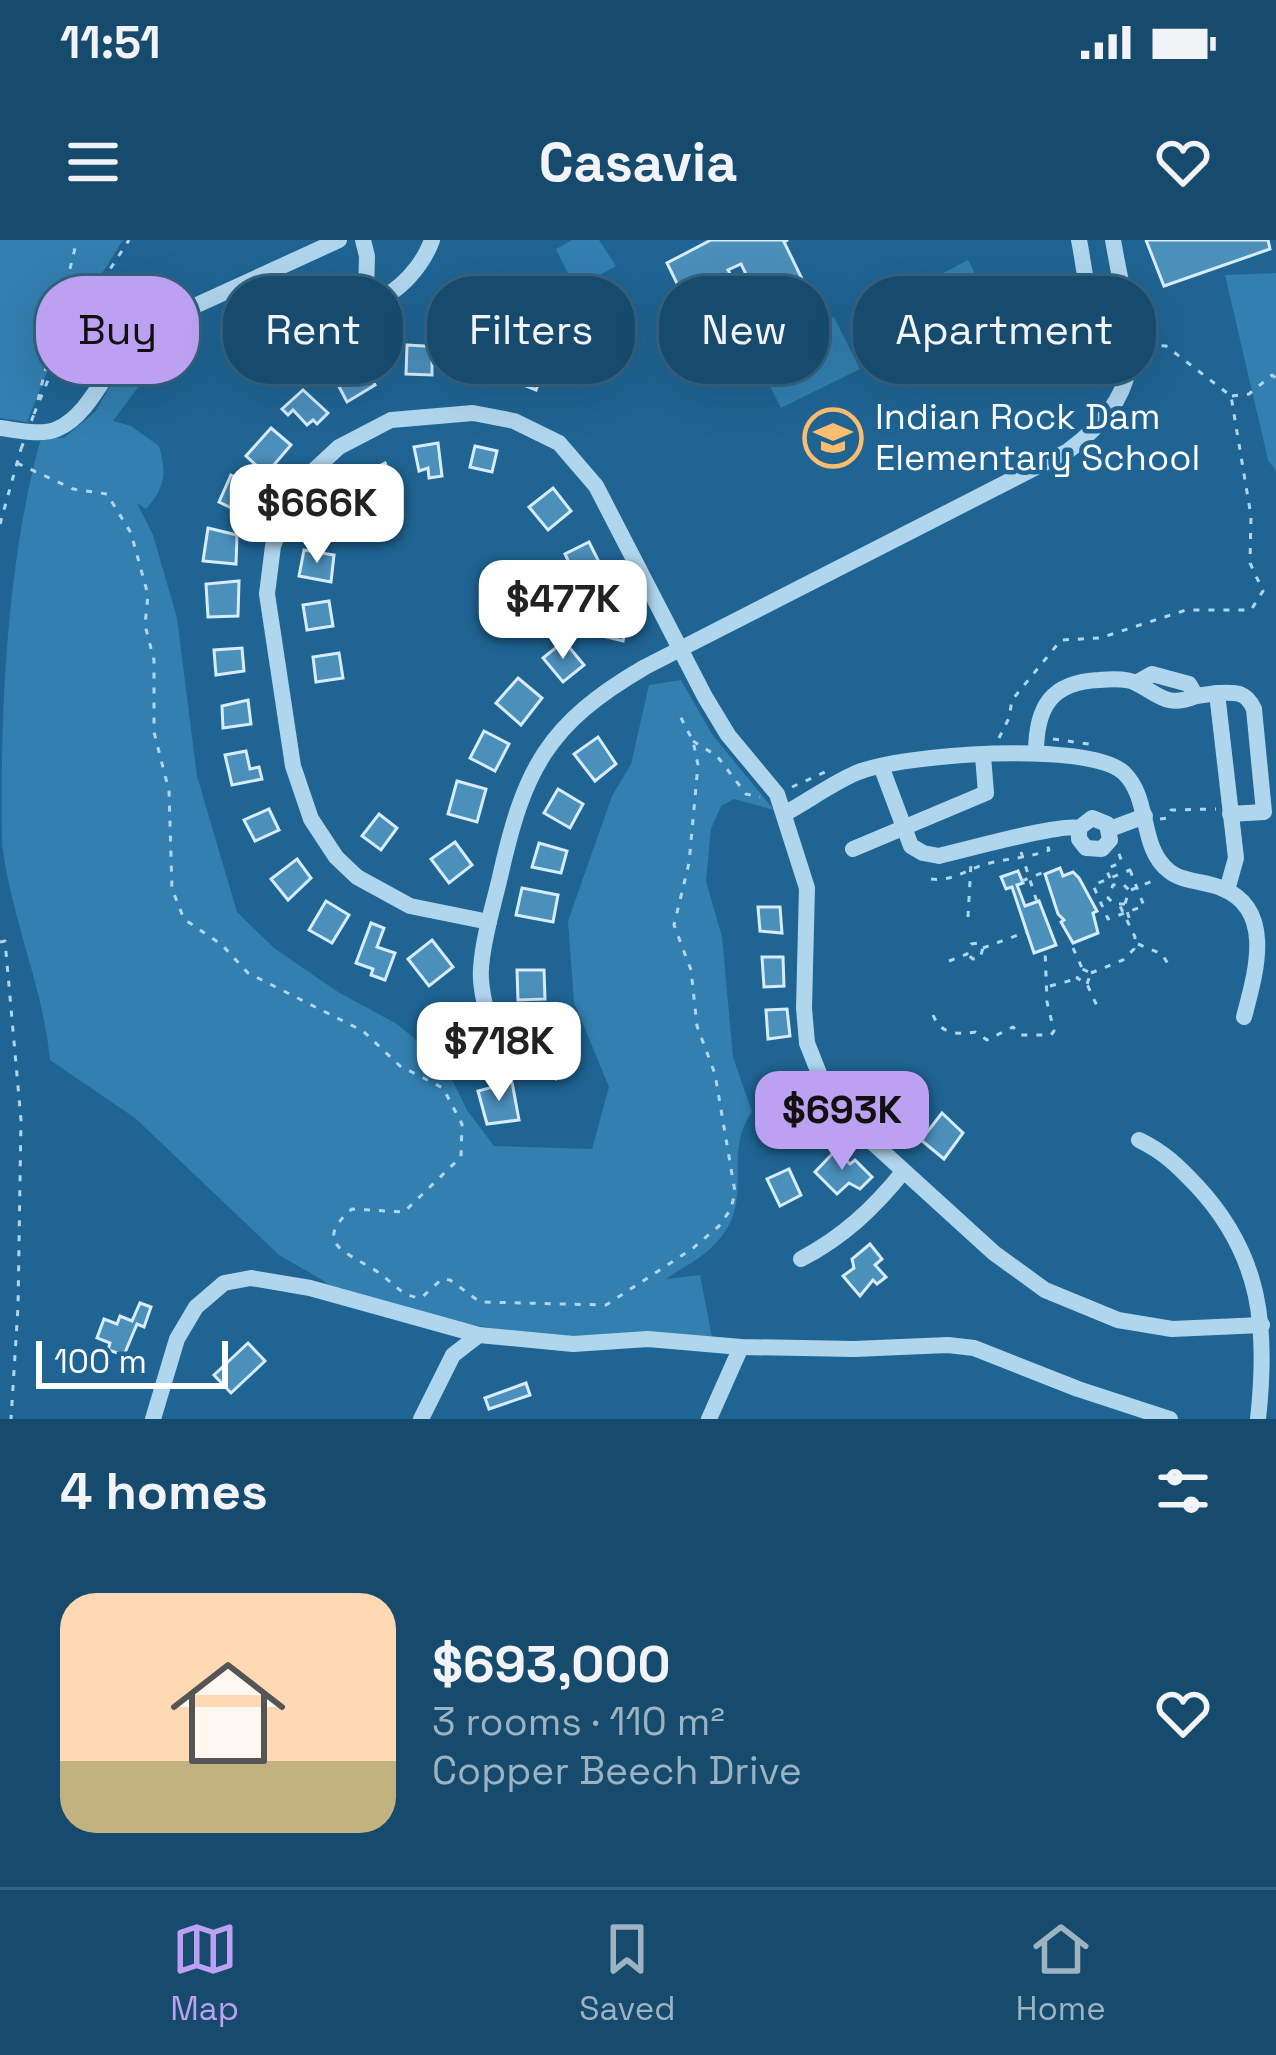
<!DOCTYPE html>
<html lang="en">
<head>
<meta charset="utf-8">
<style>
	:root { --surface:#174b6e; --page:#245576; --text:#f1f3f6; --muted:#9eb3c2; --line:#366381; --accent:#bca0f2 }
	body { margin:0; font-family:"Space Grotesk",sans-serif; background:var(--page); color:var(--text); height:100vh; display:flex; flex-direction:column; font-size:45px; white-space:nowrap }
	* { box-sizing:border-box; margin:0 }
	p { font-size:39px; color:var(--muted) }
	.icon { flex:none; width:66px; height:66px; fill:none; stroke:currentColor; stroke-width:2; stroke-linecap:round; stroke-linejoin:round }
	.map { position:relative; height:1179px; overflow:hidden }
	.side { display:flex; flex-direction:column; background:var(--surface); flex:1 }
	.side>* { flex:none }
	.guide { position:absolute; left:36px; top:36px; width:1206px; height:108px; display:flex; gap:24px }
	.scale { position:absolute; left:36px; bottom:30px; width:192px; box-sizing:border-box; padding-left:12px; border:6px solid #fff; border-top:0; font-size:33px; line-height:42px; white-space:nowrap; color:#fff; -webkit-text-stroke:9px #1f6493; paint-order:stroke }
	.price { position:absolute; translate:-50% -102px; padding:0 27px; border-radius:24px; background:#fff; color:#222; font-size:39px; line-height:78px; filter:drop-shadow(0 3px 6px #0008) }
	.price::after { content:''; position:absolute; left:50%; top:72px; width:36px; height:27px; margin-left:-18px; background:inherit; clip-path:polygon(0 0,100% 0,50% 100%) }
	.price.selected { background:var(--accent); color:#111 }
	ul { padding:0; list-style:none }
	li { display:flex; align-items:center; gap:36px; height:300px; padding:0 60px }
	li span { display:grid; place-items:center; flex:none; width:336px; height:240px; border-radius:36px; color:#555 }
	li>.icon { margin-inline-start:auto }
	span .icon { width:144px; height:144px; fill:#fffc; stroke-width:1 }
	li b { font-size:51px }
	h2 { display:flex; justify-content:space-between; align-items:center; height:144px; padding:0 60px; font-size:51px }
	.chip { padding:0 42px; border-radius:48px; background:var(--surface); box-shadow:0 12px 48px #0002,0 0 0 3px var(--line); font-size:42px; line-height:108px }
	.chip.selected { background:var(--accent); color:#111 }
	.status { display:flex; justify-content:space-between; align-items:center; height:84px; padding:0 60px; background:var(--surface); direction:ltr }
	.status svg { height:33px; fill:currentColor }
	header { display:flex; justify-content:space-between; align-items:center; height:156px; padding:0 60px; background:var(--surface); font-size:54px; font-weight:700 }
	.dock { display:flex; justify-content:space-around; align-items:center; height:168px; border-top:3px solid var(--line); background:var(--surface); font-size:33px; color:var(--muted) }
	.dock a { display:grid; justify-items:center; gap:6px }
	.dock .selected { color:var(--accent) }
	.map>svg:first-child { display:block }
</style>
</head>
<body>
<div class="status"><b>11:51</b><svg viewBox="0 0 49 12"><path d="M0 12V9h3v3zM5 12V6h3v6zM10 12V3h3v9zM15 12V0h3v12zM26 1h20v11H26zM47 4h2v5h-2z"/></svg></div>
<header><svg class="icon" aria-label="menu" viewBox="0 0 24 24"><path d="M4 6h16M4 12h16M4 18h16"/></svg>Casavia<svg class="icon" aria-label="heart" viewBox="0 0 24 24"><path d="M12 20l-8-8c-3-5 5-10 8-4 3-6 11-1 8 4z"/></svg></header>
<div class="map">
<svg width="1276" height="1179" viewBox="0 0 1276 1179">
	<rect width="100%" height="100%" fill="#1f6493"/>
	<g fill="#327fb0">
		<polygon points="0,0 123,0 81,67 78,58 61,88 64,90 27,182 0,178"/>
		<polygon points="572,0 599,0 616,26 583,44 577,53 570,51 572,42 556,9"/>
		<polygon points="968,20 989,60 913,100 892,60"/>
		<polygon points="1276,33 1276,231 1268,220 1225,35"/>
		<polygon points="735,44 760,95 734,107 700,107 690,67"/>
		<polygon points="834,77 860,129 781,168 755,116"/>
		<path d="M156,99L159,119L113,181L131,186L159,206C167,235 165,247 146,269L137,263L153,295L177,378L197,536L237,672L274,708L338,752L397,784L444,823L467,870L494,906L592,909L609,847L574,762L568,681L612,556L631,524L649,445L681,440L712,494L774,570L734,559L721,566L711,589L706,641L722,697L733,817L752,872C720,916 759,961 713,1006C701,1019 681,1028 666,1039L700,1035L713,1102L573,1104L347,1060L324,1041L279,1015L135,878L50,820C43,746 11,678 2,604C0,477 6,325 40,202L43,198H64L95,172L113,141Z"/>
	</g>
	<g fill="#4b8fbb" stroke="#d6ecfa" stroke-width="3">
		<polygon points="788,0 784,2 806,47 763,68 741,24 728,30 735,43 688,66 667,23 711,0"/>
		<polygon points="1146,0 1268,0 1270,9 1164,46"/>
		<polygon points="407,105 441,107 441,123 432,121 432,135 406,134"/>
		<polygon points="514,108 541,119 534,135 541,137 536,150 504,137"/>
		<polygon points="360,120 375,145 347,162 333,135"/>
		<polygon points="303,150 328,173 317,184 313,180 307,185 293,170 288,175 282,169"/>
		<polygon points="271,188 291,205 266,234 246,216"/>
		<polygon points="438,203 442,236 429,238 428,228 419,231 414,207"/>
		<polygon points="475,206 497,211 492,232 470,227"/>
		<polygon points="385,223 397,246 375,257 364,234"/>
		<polygon points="231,235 262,250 254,265 249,263 244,274 219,262"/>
		<polygon points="553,248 571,271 548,290 529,267"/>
		<polygon points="332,263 350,274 337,295 320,284"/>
		<polygon points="208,288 237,295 236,324 203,321"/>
		<polygon points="589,302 603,330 578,342 565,314"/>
		<polygon points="304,310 334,315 331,342 299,336"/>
		<polygon points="239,341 238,376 208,377 206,344"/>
		<polygon points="329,361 333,386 307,390 303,365"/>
		<polygon points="602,361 630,367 623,401 594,394"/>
		<polygon points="564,401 584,425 563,442 543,418"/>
		<polygon points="242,408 244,431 216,435 214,410"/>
		<polygon points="339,413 343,438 316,442 313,417"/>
		<polygon points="518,438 542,458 521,485 496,463"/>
		<polygon points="248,460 251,484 223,488 222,466"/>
		<polygon points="484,491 509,504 495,531 470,518"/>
		<polygon points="598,497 616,524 595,541 574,514"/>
		<polygon points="246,511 250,529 259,527 262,539 232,545 225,515"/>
		<polygon points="457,541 486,549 477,582 448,574"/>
		<polygon points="558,549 583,564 570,588 544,573"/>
		<polygon points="269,569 279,590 255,601 244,580"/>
		<polygon points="379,574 397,588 381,610 362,596"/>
		<polygon points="455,602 472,625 449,643 431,619"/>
		<polygon points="539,603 567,611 561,633 532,627"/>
		<polygon points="297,619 311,638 288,660 271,639"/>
		<polygon points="1060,628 1063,636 1073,632 1079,638 1097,671 1093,673 1098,693 1073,703 1061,682 1064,680 1058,674 1045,634"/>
		<polygon points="1018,631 1023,643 1017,645 1025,666 1039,661 1056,705 1034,713 1012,647 1006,649 1001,637"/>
		<polygon points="522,648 558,655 553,682 516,675"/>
		<polygon points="326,661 349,675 332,703 309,690"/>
		<polygon points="758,667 780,667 782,693 760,691"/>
		<polygon points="371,683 384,688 377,707 395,713 385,740 371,735 373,729 356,723"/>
		<polygon points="432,700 453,727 429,746 408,719"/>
		<polygon points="762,717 783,717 784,746 764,747"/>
		<polygon points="517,730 544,730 545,759 518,760"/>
		<polygon points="787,769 790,796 768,799 766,770"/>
		<polygon points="549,796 573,814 556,839 531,822"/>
		<polygon points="512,842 519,880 487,884 478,851"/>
		<polygon points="942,873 963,893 944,919 921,900"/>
		<polygon points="836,910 850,924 855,920 872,937 860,949 849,943 837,954 815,932"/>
		<polygon points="789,929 801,955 780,966 767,939"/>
		<polygon points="870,1004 882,1019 875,1025 886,1037 877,1044 873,1040 860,1056 843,1036 854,1028 852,1019"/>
		<polygon points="140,1063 151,1067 144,1087 137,1084 124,1115 108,1110 110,1103 97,1098 104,1079 117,1084 120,1076 132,1081"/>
		<polygon points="248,1103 265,1121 231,1153 214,1135"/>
		<polygon points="526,1143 530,1155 489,1169 485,1158"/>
	</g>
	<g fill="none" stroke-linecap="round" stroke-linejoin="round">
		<g stroke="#b0d6ee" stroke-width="3" stroke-dasharray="6 9" stroke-linecap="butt">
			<polyline points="1232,156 1249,154 1272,135 1276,138"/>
			<polyline points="38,160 77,0"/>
			<polyline points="34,174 66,97 129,0"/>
			<path d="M17,223L73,249L107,254L131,293L148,355L145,385L154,420V492L169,551L172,649L184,679L222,705L248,733L363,791L400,826L443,848L462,884L461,917L404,972L352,969C312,1003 346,1012 373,1029C392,1040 399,1056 421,1058L442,1039L450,1040L480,1062L606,1065L692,1009L719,986L731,969L735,952L715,834L697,786L691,730L674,685L689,623L698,525L693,501L680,476"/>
			<polyline points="0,284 21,209"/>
			<polyline points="999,498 1009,478 1012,460 1061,400 1100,398 1186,370 1251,370 1263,351 1250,323 1251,276 1231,156 1166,106 1145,105"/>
			<polyline points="1053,499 1096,505"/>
			<polyline points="693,501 717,516 746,554 760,557"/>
			<polyline points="792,547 827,531"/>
			<polyline points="1160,579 1167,578 1171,570 1216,569"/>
			<polyline points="1021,612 1037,662"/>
			<polygon points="1130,630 1144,666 1108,679 1093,645"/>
			<polyline points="1110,638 1106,629 1122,622 1118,611"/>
			<path d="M931,639C953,642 969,628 990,623C1011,618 1028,618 1049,610L1047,604"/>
			<polyline points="1022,641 1044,632"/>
			<polyline points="1131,650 1155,640"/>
			<polyline points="1125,664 1114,664 1108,658 1113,645 1123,644 1129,650 1125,664 1130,681"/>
			<polyline points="968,677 971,623"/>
			<polyline points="0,702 5,701 21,880 18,1067 11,1179"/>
			<polyline points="1138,704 1162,714 1168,724"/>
			<polyline points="983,708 1026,692"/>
			<polyline points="1073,708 1082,728"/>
			<polyline points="949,721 967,714 971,704 978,703 983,708 980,718 973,719 967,714"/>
			<polyline points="1091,733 1123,720 1134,709 1135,697 1120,666"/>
			<polyline points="1087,744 1091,733 1082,729 1077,738 1087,744 1097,766"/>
			<polyline points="1050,746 1076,739"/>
			<path d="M933,775C941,794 956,795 975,792L987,800L1013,787L1021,795H1051L1054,791L1047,762L1045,709"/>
		</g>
		<g stroke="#b0d6ee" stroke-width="16">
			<path d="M363,0L367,16L366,53L376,59C400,53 424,23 432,0"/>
			<path d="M1079,0C1088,44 1083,73 1131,89"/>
			<path d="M0,188C17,190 41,196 57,189C88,176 104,133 125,109C137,97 150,89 164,80L339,0"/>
			<polyline points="1136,443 1152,434 1189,444 1196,456 1217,453 1236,618 1227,650"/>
			<path d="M1217,453C1235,452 1246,451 1254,469L1264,572L1230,574"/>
			<path d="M1036,513C1036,466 1052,442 1099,440C1110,439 1127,438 1136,443C1160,455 1166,468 1196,456"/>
			<path d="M881,526L911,606L923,613L939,616C965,610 1061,583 1079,588L1092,578L1107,584L1110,600L1102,609L1086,608L1079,599V588"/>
			<path d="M784,574C808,561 831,544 856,533C900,514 1089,500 1124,533C1151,559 1139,608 1169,631C1182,642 1205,641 1221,648C1276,669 1255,735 1244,777"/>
			<polyline points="1110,589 1145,576"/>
			<polyline points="853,609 986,553 983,516"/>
			<polyline points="489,682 410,666 357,637 336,617 311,579 293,526 267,354 273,306 288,268 312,232 339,207 391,180 473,173 514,181 559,203 596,246 705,457 728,495 777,554 807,648 804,768 807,803 822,841 849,881 994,1013 1045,1050 1118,1080 1172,1089 1262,1085"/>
			<path d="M496,810C491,784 479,753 481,728C483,698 493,667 500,637C524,529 547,484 645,427L1068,211C1157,144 1129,95 1113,0"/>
			<path d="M1139,900C1164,912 1178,926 1197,946C1262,1016 1268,1088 1258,1179"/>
			<path d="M801,1019C843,997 873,969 903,932"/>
			<polyline points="153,1179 177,1099 196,1067 224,1043 251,1038 310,1048 479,1095 573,1104 648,1099 741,1107 854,1109 948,1105 974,1108 1078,1149 1170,1179"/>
			<polyline points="421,1179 453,1115 479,1095"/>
			<polyline points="709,1179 741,1107"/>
		</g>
		<polyline stroke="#b0d6ee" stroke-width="3" stroke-dasharray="6 9" stroke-linecap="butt" points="21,209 34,174"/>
	</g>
	<defs>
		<symbol id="school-ring" viewBox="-11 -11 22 22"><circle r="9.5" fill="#1f6493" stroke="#fcbd70" stroke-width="1.5"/><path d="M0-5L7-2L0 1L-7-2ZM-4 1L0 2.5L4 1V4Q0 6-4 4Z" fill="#fcbd70"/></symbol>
	</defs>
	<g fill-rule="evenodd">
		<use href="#school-ring" x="800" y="165" width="66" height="66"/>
	</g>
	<g text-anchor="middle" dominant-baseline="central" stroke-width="9" stroke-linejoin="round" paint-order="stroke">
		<g font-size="36" fill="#fff" stroke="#1f6493" text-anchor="start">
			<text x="875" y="177">Indian Rock Dam<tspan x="875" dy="41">Elementary School</tspan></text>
		</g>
	</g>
</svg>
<div class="scale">100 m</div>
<b class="price" style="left:317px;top:326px">$666K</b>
<b class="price" style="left:563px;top:422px">$477K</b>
<b class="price" style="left:499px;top:864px">$718K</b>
<b class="price selected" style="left:842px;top:933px">$693K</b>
<div class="guide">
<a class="chip selected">Buy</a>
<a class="chip">Rent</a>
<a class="chip">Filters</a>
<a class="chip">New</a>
<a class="chip">Apartment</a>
</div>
</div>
<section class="side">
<h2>4 homes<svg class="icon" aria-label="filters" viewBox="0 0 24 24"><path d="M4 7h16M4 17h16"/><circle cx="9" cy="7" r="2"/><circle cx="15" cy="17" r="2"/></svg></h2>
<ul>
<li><span style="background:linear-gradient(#ffd9b3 70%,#c2b280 0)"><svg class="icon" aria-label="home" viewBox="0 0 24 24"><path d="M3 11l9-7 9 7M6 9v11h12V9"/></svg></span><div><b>$693,000</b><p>3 rooms · 110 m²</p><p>Copper Beech Drive</p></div><svg class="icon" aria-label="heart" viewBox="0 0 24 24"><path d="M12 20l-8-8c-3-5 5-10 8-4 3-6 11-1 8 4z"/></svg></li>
</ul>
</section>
<nav class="dock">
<a class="selected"><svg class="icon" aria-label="map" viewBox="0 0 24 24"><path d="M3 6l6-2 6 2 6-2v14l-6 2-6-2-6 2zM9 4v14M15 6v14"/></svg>Map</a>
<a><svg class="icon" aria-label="saved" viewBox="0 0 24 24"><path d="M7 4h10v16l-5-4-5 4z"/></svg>Saved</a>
<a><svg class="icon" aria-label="home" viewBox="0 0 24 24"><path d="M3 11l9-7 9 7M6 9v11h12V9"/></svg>Home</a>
</nav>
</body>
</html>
